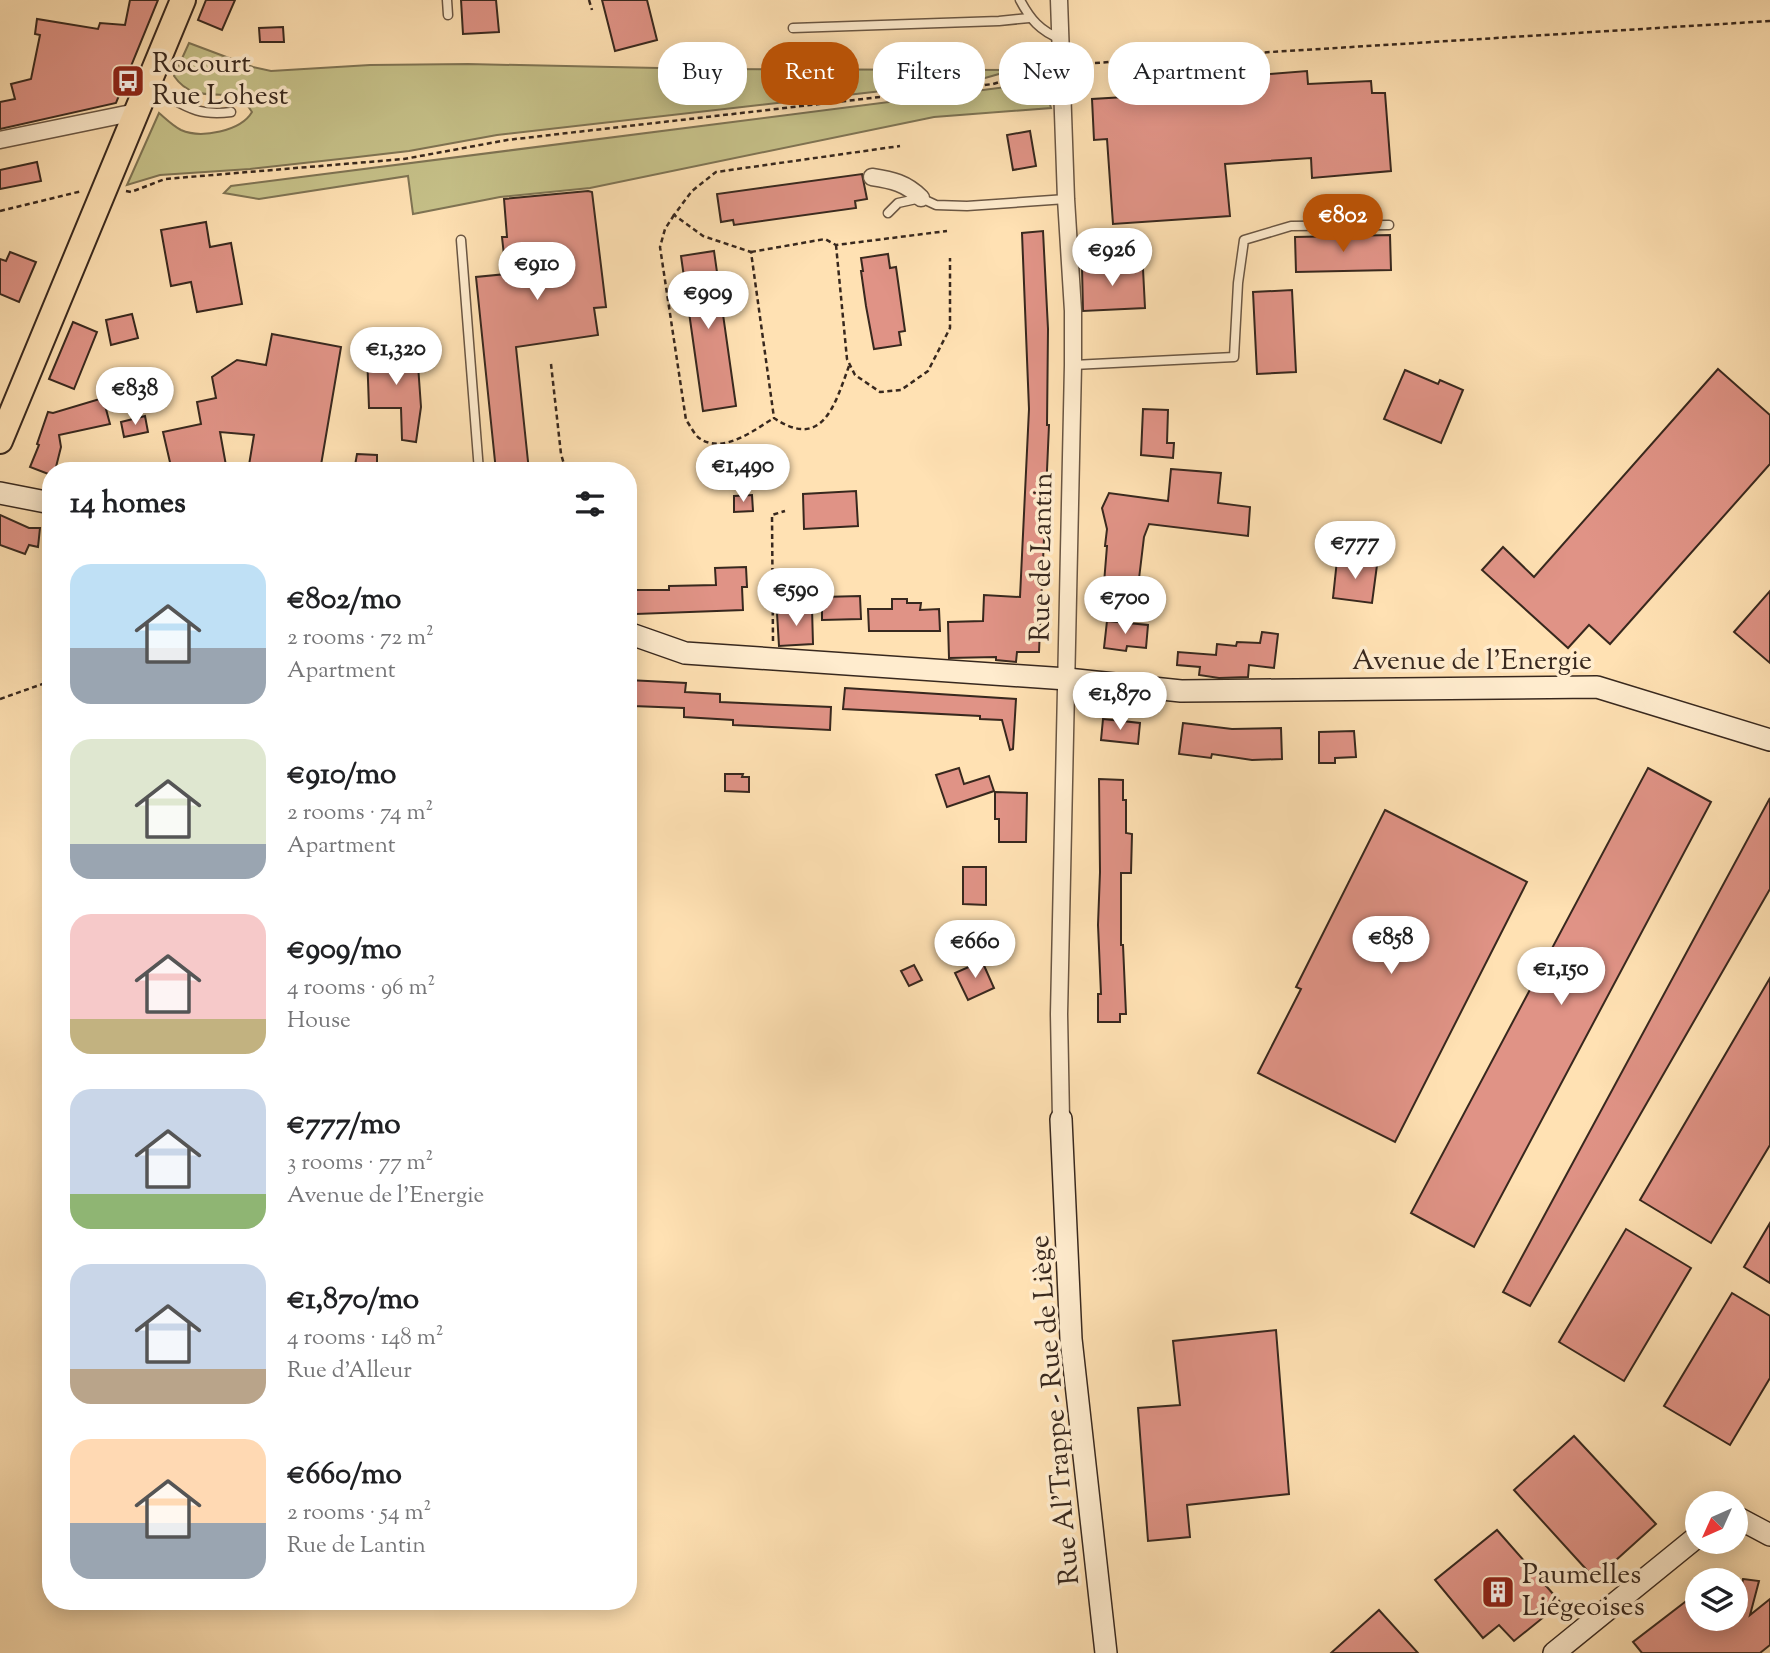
<!DOCTYPE html>
<html lang="en">
<head>
<meta charset="utf-8">
<style>
	:root { --surface:#fff; --page:#f2f2f2; --text:#202124; --muted:#757577; --accent:#b45309 }
	body { margin:0; font-family:"Sorts Mill Goudy",serif; background:var(--page); color:var(--text); height:100vh; display:flex; flex-direction:column; font-size:26px; white-space:nowrap }
	* { box-sizing:border-box; margin:0 }
	p { font-size:23px; color:var(--muted) }
	.icon { flex:none; width:38px; height:38px; fill:none; stroke:currentColor; stroke-width:2; stroke-linecap:round; stroke-linejoin:round }
	.map { position:relative; flex:1; overflow:hidden }
	.sheet { position:absolute; left:42px; top:462px; width:595px; height:1148px; display:flex; flex-direction:column; background:var(--surface); border-radius:28px; box-shadow:0 4px 18px #0003 }
	.sheet>* { flex:none }
	.hud { position:absolute; left:658px; top:42px; width:665px; height:63px; display:flex; gap:14px }
	.needle { width:46px; rotate:225deg }
	.buttons { position:absolute; left:1685px; top:1491px; display:grid; gap:14px }
	.buttons a { display:grid; place-items:center; width:63px; height:63px; border-radius:50%; background:var(--surface); box-shadow:0 4px 18px #0003; font-size:35px }
	.price { position:absolute; translate:-50% -60px; padding:0 16px; border-radius:24px; background:#fff; color:#222; font-size:23px; line-height:46px; filter:drop-shadow(0 2px 4px #0008) }
	.price::after { content:''; position:absolute; left:50%; top:42px; width:21px; height:16px; margin-left:-10px; background:inherit; clip-path:polygon(0 0,100% 0,50% 100%) }
	.price.on { background:var(--accent); color:#fff }
	ul { padding:0; list-style:none }
	li { display:flex; align-items:center; gap:21px; height:175px; padding:0 28px }
	li span { display:grid; place-items:center; flex:none; width:196px; height:140px; border-radius:21px; color:#555 }
	li>.icon { margin-inline-start:auto }
	span .icon { width:84px; height:84px; fill:#fffc; stroke-width:1 }
	li b { font-size:30px }
	h2 { display:flex; justify-content:space-between; align-items:center; height:84px; padding:0 28px; font-size:30px }
	.tag { padding:0 24px; border-radius:28px; background:var(--surface); box-shadow:0 4px 18px #0003; font-size:24px; line-height:63px }
	.tag.on { background:var(--accent); color:#fff }
	.map>svg:first-child { display:block }
</style>
</head>
<body>
<div class="map">
<svg width="1770" height="1653" viewBox="0 0 1770 1653">
	<rect width="100%" height="100%" fill="#ffe1b3"/>
	<filter id="stains"><feTurbulence type="fractalNoise" baseFrequency=".00286" numOctaves="4"/><feColorMatrix values="0 0 0 0 .2 0 0 0 0 .09 0 0 0 0 .02 0 0 0 .5 -.17"/></filter>
	<radialGradient id="worn" r=".72"><stop offset=".6" stop-color="#630" stop-opacity="0"/><stop offset="1" stop-color="#630" stop-opacity=".3"/></radialGradient>
	<g fill="#c6c189" stroke="#7f7454" stroke-width="2">
		<path d="M189,43L253,67L271,71L370,65L468,64L704,69L1013,70L978,80L497,135L409,151L349,158L250,169L160,175L127,185L159,113C166,119 173,126 181,130C201,139 241,131 252,112L241,96C214,92 191,101 174,76Z"/>
		<polygon points="1031,79 1044,83 1051,108 934,117 590,188 500,197 413,214 408,176 259,199 224,193 231,186 1022,85"/>
	</g>
	<g fill="#e09386" stroke="#38281e" stroke-width="2">
		<polygon points="130,0 158,0 116,103 0,129 0,102 15,99 11,84 31,79 40,35 35,34 37,19 98,29 100,23 125,25"/>
		<polygon points="206,0 235,0 222,30 198,20"/>
		<polygon points="461,0 496,0 499,32 463,34"/>
		<polygon points="602,0 647,0 657,40 615,51"/>
		<polygon points="283,27 284,42 260,42 259,28"/>
		<polygon points="1307,71 1308,84 1371,81 1372,93 1385,93 1391,171 1312,178 1311,158 1225,164 1230,216 1113,224 1107,139 1094,140 1092,99 1210,92 1234,89 1233,77"/>
		<polygon points="1030,131 1036,166 1013,170 1007,135"/>
		<polygon points="37,162 41,181 0,189 0,170"/>
		<polygon points="862,174 867,199 855,201 856,208 734,225 733,220 721,222 717,194"/>
		<polygon points="588,191 592,192 606,307 594,308 598,335 516,347 529,471 496,471 476,277 506,274 502,237 507,237 504,199"/>
		<polygon points="206,222 210,247 231,243 242,304 197,312 191,282 171,286 161,230"/>
		<polygon points="1043,231 1048,329 1047,425 1049,425 1039,652 1017,652 1016,662 996,660 996,657 949,658 948,622 983,621 984,595 1020,597 1029,409 1022,233"/>
		<polygon points="1390,235 1391,270 1296,272 1295,237"/>
		<polygon points="714,251 736,406 703,411 681,256"/>
		<polygon points="10,252 36,262 19,302 0,294 0,259 6,261"/>
		<polygon points="888,254 890,268 896,267 905,331 899,332 901,345 874,349 866,306 861,271 863,271 861,258"/>
		<polygon points="1118,262 1119,265 1130,264 1130,270 1143,269 1145,308 1083,311 1082,267"/>
		<polygon points="1292,290 1296,372 1257,374 1253,292"/>
		<polygon points="132,314 138,338 111,345 106,320"/>
		<polygon points="73,322 97,332 74,389 49,379"/>
		<polygon points="272,334 341,347 320,471 248,471 254,435 220,432 227,471 172,471 163,432 201,424 197,402 216,398 212,377 237,360 266,365"/>
		<polygon points="417,351 421,407 416,442 402,440 401,408 369,408 367,352"/>
		<polygon points="1718,369 1770,415 1770,464 1610,644 1589,625 1568,648 1482,570 1503,547 1534,577"/>
		<polygon points="1405,370 1438,384 1440,380 1463,390 1441,443 1384,419"/>
		<polygon points="103,398 110,424 59,435 61,447 55,471 51,471 51,475 30,467 39,445 37,444 48,412 53,413"/>
		<polygon points="1143,409 1168,410 1167,443 1174,443 1173,458 1141,455"/>
		<polygon points="145,416 148,432 124,437 121,422"/>
		<polygon points="357,454 377,455 377,471 354,471"/>
		<polygon points="1171,469 1221,473 1218,503 1250,507 1248,536 1149,524 1144,537 1138,587 1104,583 1107,546 1105,546 1107,529 1102,508 1109,493 1168,501"/>
		<polygon points="856,491 858,526 804,529 803,494"/>
		<polygon points="752,495 753,511 734,512 734,496"/>
		<polygon points="0,515 29,528 40,528 38,547 29,545 25,554 0,545"/>
		<polygon points="1337,560 1377,565 1372,603 1333,598"/>
		<polygon points="746,567 747,587 742,587 743,610 636,614 636,610 628,611 628,590 669,590 669,586 716,585 715,568"/>
		<polygon points="1770,591 1770,663 1734,632"/>
		<polygon points="860,596 861,619 822,620 822,597"/>
		<polygon points="892,599 907,599 907,603 921,603 920,610 939,609 940,631 869,631 868,609 892,609"/>
		<polygon points="797,608 812,608 813,644 779,646 777,613 797,612"/>
		<polygon points="1107,621 1148,625 1146,648 1127,646 1126,651 1104,648"/>
		<polygon points="1262,632 1278,634 1274,668 1249,665 1248,677 1219,678 1199,675 1200,667 1177,665 1178,652 1216,655 1217,644 1236,646 1237,642 1260,643"/>
		<polygon points="628,680 686,683 685,692 720,694 720,702 831,707 830,730 733,725 733,720 684,717 684,708 633,706 633,694 628,694"/>
		<polygon points="845,688 1016,699 1013,749 1010,750 1002,720 980,719 980,716 843,709"/>
		<polygon points="1103,719 1140,723 1138,744 1101,740"/>
		<polygon points="1183,723 1232,729 1281,728 1282,759 1252,760 1212,754 1211,758 1179,754"/>
		<polygon points="1354,731 1356,757 1335,758 1335,763 1319,763 1319,732"/>
		<polygon points="959,768 964,784 989,776 994,791 947,807 936,775"/>
		<polygon points="1648,768 1711,802 1474,1247 1411,1213"/>
		<polygon points="725,774 743,774 742,777 749,777 749,792 725,791"/>
		<polygon points="1099,779 1123,780 1123,800 1126,800 1126,833 1132,834 1131,873 1121,873 1121,945 1123,945 1126,1014 1120,1014 1120,1022 1098,1022 1098,994 1101,994 1098,925 1100,872"/>
		<polygon points="995,792 1027,793 1026,842 999,842 999,819 995,819"/>
		<polygon points="1770,798 1770,889 1530,1306 1503,1292"/>
		<polygon points="1385,810 1527,882 1395,1142 1258,1073 1301,989 1296,987"/>
		<polygon points="963,867 986,867 986,905 963,904"/>
		<polygon points="982,961 994,988 968,1000 955,973"/>
		<polygon points="914,965 922,980 909,986 901,971"/>
		<polygon points="1770,978 1770,1145 1711,1243 1640,1200"/>
		<polygon points="1770,1223 1770,1283 1744,1267"/>
		<polygon points="1626,1229 1691,1268 1624,1381 1559,1342"/>
		<polygon points="1732,1293 1770,1316 1770,1378 1730,1445 1664,1406"/>
		<polygon points="1276,1330 1289,1494 1187,1505 1190,1537 1148,1541 1138,1408 1180,1405 1173,1341"/>
		<polygon points="1574,1436 1656,1524 1595,1579 1514,1490"/>
		<polygon points="1497,1530 1561,1603 1514,1641 1499,1625 1483,1638 1435,1580"/>
		<polygon points="1743,1579 1759,1581 1750,1615 1770,1599 1770,1645 1760,1653 1642,1653 1633,1642 1698,1592 1698,1619 1736,1619 1736,1589 1742,1585"/>
		<polygon points="1379,1610 1418,1653 1331,1653"/>
	</g>
	<g fill="none" stroke-linecap="round" stroke-linejoin="round">
		<defs>
			<g id="lane">
				<polyline points="447,0 448,15"/>
				<path d="M1020,0C1030,19 1040,31 1061,39"/>
				<polyline points="793,28 999,21 1029,18"/>
				<path d="M149,87C182,102 191,117 231,112"/>
				<polyline points="888,213 898,203 921,198 936,205 967,206 1066,199"/>
				<polyline points="461,240 479,471"/>
				<polyline points="1073,365 1234,357 1238,283 1244,240 1291,226 1389,225"/>
			</g>
			<g id="street">
				<polyline points="1059,0 1066,199 1073,311 1073,365 1059,1014 1061,1119"/>
				<polyline points="0,140 136,112"/>
				<path d="M872,177C892,180 906,183 921,198"/>
			</g>
			<g id="secondary">
				<polyline points="0,493 51,503"/>
				<polyline points="628,633 685,653 1067,679 1181,691 1597,687 1770,740"/>
				<polyline points="1061,1119 1071,1339 1106,1653"/>
				<polyline points="1736,1521 1740,1519 1770,1535"/>
				<polyline points="1554,1653 1698,1536"/>
			</g>
			<polyline id="primary" points="0,441 183,0"/>
		</defs>
		<use href="#lane" stroke="#6a5643" stroke-width="11"/>
		<use href="#street" stroke="#6a5643" stroke-width="19"/>
		<use href="#secondary" stroke="#38281e" stroke-width="24"/>
		<use href="#primary" stroke="#38281e" stroke-width="28"/>
		<g stroke="#38281e" stroke-width="2.5" stroke-dasharray="5 3.5" stroke-linecap="butt">
			<polyline points="589,0 592,10"/>
			<polyline points="1078,64 1770,21"/>
			<polyline points="126,191 131,192 165,179 404,159 507,140 993,84 1047,67"/>
			<polyline points="0,211 82,191"/>
			<path d="M674,215L665,229L660,247L686,420C690,425 694,434 699,438C723,455 754,430 774,418"/>
			<polyline points="836,245 847,359 855,375 880,392 901,390 928,371 950,328 950,258"/>
			<polyline points="751,252 825,239 836,245 947,231"/>
			<polyline points="551,364 561,454 566,471"/>
			<path d="M849,366C835,404 823,451 774,418L751,252L703,236L674,215L692,191L716,172L900,146"/>
			<polyline points="773,641 772,515 785,511"/>
			<polyline points="0,699 51,681"/>
		</g>
		<use href="#lane" stroke="#ffecce" stroke-width="8"/>
		<use href="#street" stroke="#ffecce" stroke-width="16"/>
		<use href="#secondary" stroke="#ffecce" stroke-width="21"/>
		<use href="#primary" stroke="#ffe1b3" stroke-width="24"/>
	</g>
	<defs>
		<symbol id="bus-square" viewBox="-11 -11 22 22"><rect x="-9" y="-9" width="18" height="18" rx="4" fill="#8f2418" stroke="#ffecce"/><path d="M-5-6H5V4H4V6H2V4H-2V6H-4V4H-5ZM-3.5-4V0h7V-4ZM-3.5 1.2v1.5H-2V1.2ZM2 1.2v1.5H3.5V1.2Z" fill="#fff"/></symbol>
		<symbol id="building-square" viewBox="-11 -11 22 22"><rect x="-9" y="-9" width="18" height="18" rx="4" fill="#8f2418" stroke="#ffecce"/><path d="M-4-6H4V6H1V3H-1V6H-4ZM-2.5-4.3h1.7v1.8h-1.7ZM.8-4.3h1.7v1.8H.8ZM-2.5-1h1.7V.8h-1.7ZM.8-1h1.7V.8H.8Z" fill="#fff"/></symbol>
	</defs>
	<g fill-rule="evenodd">
		<use href="#bus-square" x="109" y="62" width="38" height="38"/>
		<use href="#building-square" x="1479" y="1573" width="38" height="38"/>
	</g>
	<g text-anchor="middle" dominant-baseline="central" stroke-width="7" stroke-linejoin="round" paint-order="stroke">
		<g font-size="28" fill="#38281e" stroke="#ffecce" text-anchor="start">
			<text x="152" y="65">Rocourt<tspan x="152" dy="32">Rue Lohest</tspan></text>
			<text x="1522" y="1576">Paumelles<tspan x="1522" dy="32">Liégeoises</tspan></text>
		</g>
		<g font-size="28" fill="#38281e" stroke="#ffecce">
			<text transform="translate(1043 557) rotate(-89)">Rue de Lantin</text>
			<text x="1472" y="662">Avenue de l'Energie</text>
			<text transform="translate(1056 1410) rotate(-95)">Rue Al'Trappe - Rue de Liège</text>
		</g>
	</g>
	<rect width="100%" height="100%" filter="url(#stains)"/>
	<rect width="100%" height="100%" fill="url(#worn)"/>
</svg>
<div class="buttons">
<a><svg class="needle" viewBox="-14 -14 28 28"><path d="M0-13l5 13h-10z" fill="#e53935"/><path d="M0 13l5-13h-10z" fill="#757577"/></svg></a>
<a><svg class="icon" aria-label="layers" viewBox="0 0 24 24"><path d="M12 4l9 5-9 5-9-5zM3 14l9 5 9-5"/></svg></a>
</div>
<b class="price on" style="left:1343px;top:254px">€802</b>
<b class="price" style="left:1112px;top:288px">€926</b>
<b class="price" style="left:537px;top:302px">€910</b>
<b class="price" style="left:708px;top:331px">€909</b>
<b class="price" style="left:396px;top:387px">€1,320</b>
<b class="price" style="left:135px;top:427px">€838</b>
<b class="price" style="left:743px;top:504px">€1,490</b>
<b class="price" style="left:1355px;top:581px">€777</b>
<b class="price" style="left:796px;top:628px">€590</b>
<b class="price" style="left:1125px;top:636px">€700</b>
<b class="price" style="left:1120px;top:732px">€1,870</b>
<b class="price" style="left:1391px;top:976px">€858</b>
<b class="price" style="left:975px;top:980px">€660</b>
<b class="price" style="left:1561px;top:1007px">€1,150</b>
<div class="hud">
<a class="tag">Buy</a>
<a class="tag on">Rent</a>
<a class="tag">Filters</a>
<a class="tag">New</a>
<a class="tag">Apartment</a>
</div>
<section class="sheet">
<h2>14 homes<svg class="icon" aria-label="filters" viewBox="0 0 24 24"><path d="M4 7h16M4 17h16"/><circle cx="9" cy="7" r="2"/><circle cx="15" cy="17" r="2"/></svg></h2>
<ul>
<li><span style="background:linear-gradient(#bfe0f5 60%,#9aa5b1 0)"><svg class="icon" aria-label="home" viewBox="0 0 24 24"><path d="M3 11l9-7 9 7M6 9v11h12V9"/></svg></span><div><b>€802/mo</b><p>2 rooms · 72 m²</p><p>Apartment</p></div></li>
<li><span style="background:linear-gradient(#dfe7d0 75%,#9aa5b1 0)"><svg class="icon" aria-label="home" viewBox="0 0 24 24"><path d="M3 11l9-7 9 7M6 9v11h12V9"/></svg></span><div><b>€910/mo</b><p>2 rooms · 74 m²</p><p>Apartment</p></div></li>
<li><span style="background:linear-gradient(#f6c9c9 75%,#c2b280 0)"><svg class="icon" aria-label="home" viewBox="0 0 24 24"><path d="M3 11l9-7 9 7M6 9v11h12V9"/></svg></span><div><b>€909/mo</b><p>4 rooms · 96 m²</p><p>House</p></div></li>
<li><span style="background:linear-gradient(#c9d6e8 75%,#8fb573 0)"><svg class="icon" aria-label="home" viewBox="0 0 24 24"><path d="M3 11l9-7 9 7M6 9v11h12V9"/></svg></span><div><b>€777/mo</b><p>3 rooms · 77 m²</p><p>Avenue de l'Energie</p></div></li>
<li><span style="background:linear-gradient(#c9d6e8 75%,#b9a48a 0)"><svg class="icon" aria-label="home" viewBox="0 0 24 24"><path d="M3 11l9-7 9 7M6 9v11h12V9"/></svg></span><div><b>€1,870/mo</b><p>4 rooms · 148 m²</p><p>Rue d'Alleur</p></div></li>
<li><span style="background:linear-gradient(#ffd9b3 60%,#9aa5b1 0)"><svg class="icon" aria-label="home" viewBox="0 0 24 24"><path d="M3 11l9-7 9 7M6 9v11h12V9"/></svg></span><div><b>€660/mo</b><p>2 rooms · 54 m²</p><p>Rue de Lantin</p></div></li>
</ul>
</section>
</div>
</body>
</html>
